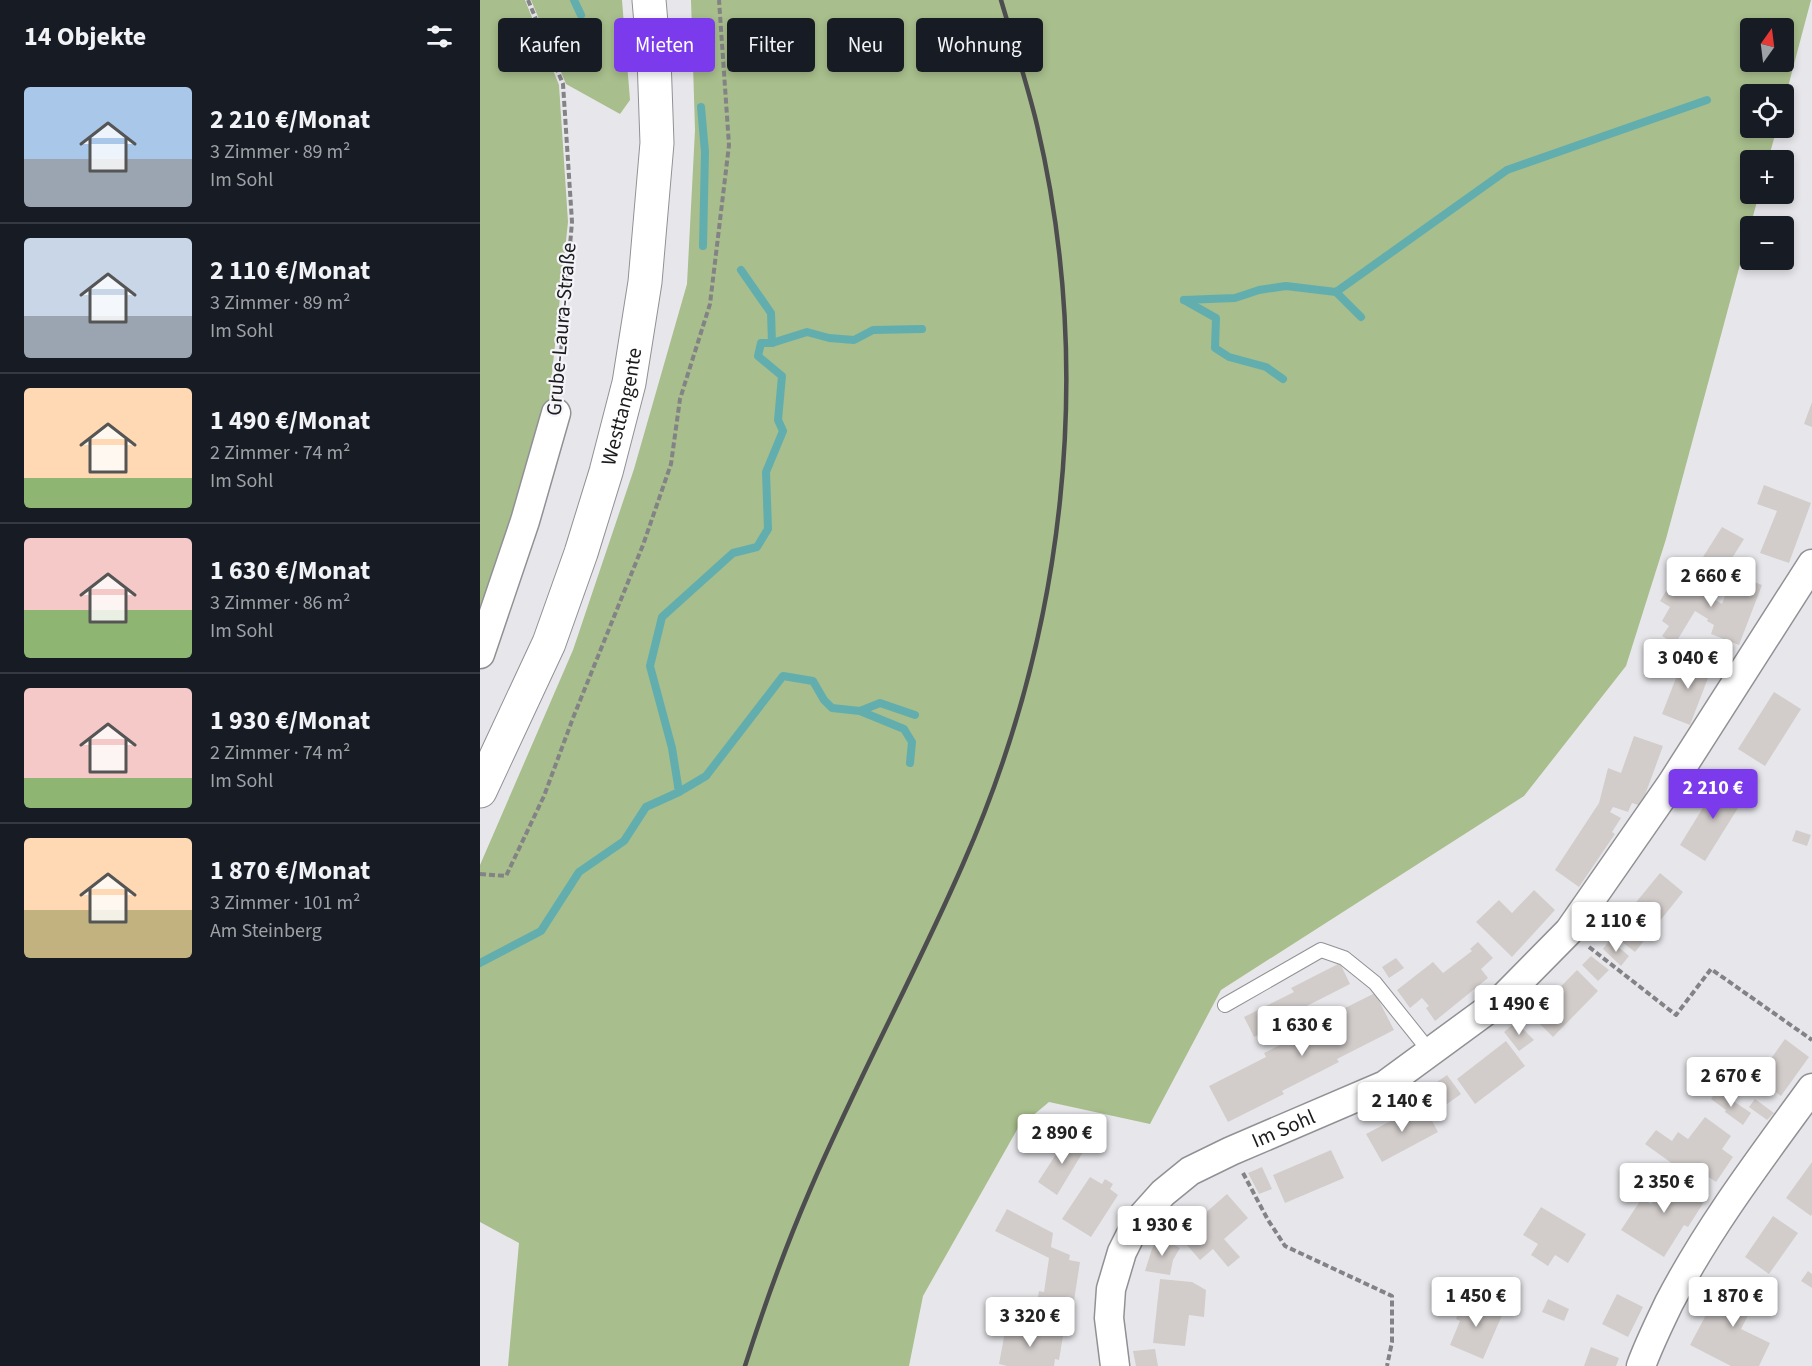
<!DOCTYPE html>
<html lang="de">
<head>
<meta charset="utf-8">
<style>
	:root { --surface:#171b24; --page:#20242c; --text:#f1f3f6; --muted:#9ea1a6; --line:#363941; --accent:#7c3aed }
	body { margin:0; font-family:"Source Sans 3",sans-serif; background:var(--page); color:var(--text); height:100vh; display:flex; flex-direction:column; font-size:22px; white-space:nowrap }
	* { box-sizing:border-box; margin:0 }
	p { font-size:20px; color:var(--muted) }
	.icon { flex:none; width:33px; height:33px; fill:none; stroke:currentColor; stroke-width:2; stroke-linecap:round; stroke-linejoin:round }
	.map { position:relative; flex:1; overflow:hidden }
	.side { display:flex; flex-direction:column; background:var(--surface); width:480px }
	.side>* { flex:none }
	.hud { position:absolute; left:18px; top:18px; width:570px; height:54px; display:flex; gap:12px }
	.needle { width:39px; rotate:14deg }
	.controls { position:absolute; left:1260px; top:18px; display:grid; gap:12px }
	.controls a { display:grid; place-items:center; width:54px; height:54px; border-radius:6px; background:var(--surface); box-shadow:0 3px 9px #0003; font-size:30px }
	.price { position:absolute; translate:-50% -51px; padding:0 14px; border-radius:6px; background:#fff; color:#222; font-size:20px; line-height:39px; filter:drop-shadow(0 2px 3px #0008) }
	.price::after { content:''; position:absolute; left:50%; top:36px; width:18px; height:14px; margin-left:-9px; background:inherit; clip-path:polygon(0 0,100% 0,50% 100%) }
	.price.current { background:var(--accent); color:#fff }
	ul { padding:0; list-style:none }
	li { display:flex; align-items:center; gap:18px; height:150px; padding:0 24px }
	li+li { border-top:2px solid var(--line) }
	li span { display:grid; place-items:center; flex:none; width:168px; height:120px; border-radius:6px; color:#555 }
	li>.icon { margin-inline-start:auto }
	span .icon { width:72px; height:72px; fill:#fffc; stroke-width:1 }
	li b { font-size:26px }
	h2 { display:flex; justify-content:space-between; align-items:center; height:72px; padding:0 24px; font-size:26px }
	.pill { padding:0 21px; border-radius:6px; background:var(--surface); box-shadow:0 3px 9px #0003; font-size:21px; line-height:54px }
	.pill.current { background:var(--accent); color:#fff }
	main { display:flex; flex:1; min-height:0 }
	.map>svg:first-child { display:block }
</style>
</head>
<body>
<main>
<section class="side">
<h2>14 Objekte<svg class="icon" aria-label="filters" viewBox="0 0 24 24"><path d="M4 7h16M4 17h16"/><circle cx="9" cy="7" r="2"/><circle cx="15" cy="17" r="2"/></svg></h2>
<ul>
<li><span style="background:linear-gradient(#a9c7e8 60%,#9aa5b1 0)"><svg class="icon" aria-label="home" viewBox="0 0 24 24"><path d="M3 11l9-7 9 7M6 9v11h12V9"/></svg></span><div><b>2 210 €/Monat</b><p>3 Zimmer · 89 m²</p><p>Im Sohl</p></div></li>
<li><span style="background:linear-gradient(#c9d6e8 65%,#9aa5b1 0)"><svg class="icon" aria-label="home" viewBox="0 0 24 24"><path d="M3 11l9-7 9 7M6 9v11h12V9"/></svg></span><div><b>2 110 €/Monat</b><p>3 Zimmer · 89 m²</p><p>Im Sohl</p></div></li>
<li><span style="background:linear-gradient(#ffd9b3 75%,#8fb573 0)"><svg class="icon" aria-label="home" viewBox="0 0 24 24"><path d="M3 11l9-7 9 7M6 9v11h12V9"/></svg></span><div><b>1 490 €/Monat</b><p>2 Zimmer · 74 m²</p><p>Im Sohl</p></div></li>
<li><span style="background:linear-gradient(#f6c9c9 60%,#8fb573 0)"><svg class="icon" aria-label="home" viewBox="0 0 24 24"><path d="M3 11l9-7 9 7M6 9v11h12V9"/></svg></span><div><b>1 630 €/Monat</b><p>3 Zimmer · 86 m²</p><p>Im Sohl</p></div></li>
<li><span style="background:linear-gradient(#f6c9c9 75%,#8fb573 0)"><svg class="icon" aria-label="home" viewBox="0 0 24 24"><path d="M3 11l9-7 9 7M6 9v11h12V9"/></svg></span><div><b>1 930 €/Monat</b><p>2 Zimmer · 74 m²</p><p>Im Sohl</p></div></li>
<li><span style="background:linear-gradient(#ffd9b3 60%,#c2b280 0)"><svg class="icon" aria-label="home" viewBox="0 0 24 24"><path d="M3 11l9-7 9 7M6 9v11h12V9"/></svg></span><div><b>1 870 €/Monat</b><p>3 Zimmer · 101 m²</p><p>Am Steinberg</p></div></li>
</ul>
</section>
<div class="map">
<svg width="1332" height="1366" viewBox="0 0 1332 1366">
	<rect width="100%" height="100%" fill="#e7e7eb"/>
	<g fill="#a8be8c" fill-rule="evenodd">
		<polygon points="0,0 45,0 79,85 88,222 68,411 0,628"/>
		<polygon points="51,0 142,0 150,100 140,114 86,84"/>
		<path d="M211,0H1331L1304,102V94H1270V128H1297L1288,160H1270V194H1279L1186,539L1146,666L1044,796L741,990L670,1124L569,1102L538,1128L443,1296L429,1366H28L39,1243L0,1222V865L93,650L154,469L207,284L215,130ZM1304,28V62H1270V28Z"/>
	</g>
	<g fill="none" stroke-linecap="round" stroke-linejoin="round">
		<g stroke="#62aeaf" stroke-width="8">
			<polyline points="94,0 101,15"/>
			<polyline points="221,107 225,152 223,246"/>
			<polyline points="856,292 881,317"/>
			<polyline points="704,300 755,298 779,290 806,286 856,292 1027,170 1227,100"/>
			<polyline points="704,300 736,318 735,348 749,357 786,367 803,379"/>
			<polyline points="292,343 327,332 349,338 374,340 393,330 442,329"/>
			<polyline points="380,711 424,729 432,742 430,763"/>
			<polyline points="199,792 226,776 303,676 333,681 344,700 352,708 380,711 400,703 435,715"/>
			<polyline points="0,963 61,931 99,872 144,841 166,807 199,792 192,748 170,666 182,617 253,553 277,547 288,529 286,472 303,431 298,420 302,376 278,356 281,343 292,343 291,313 261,270"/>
		</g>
	</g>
	<g fill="#d2cdcb">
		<polygon points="1332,402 1332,427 1324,424"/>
		<polygon points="1284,485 1331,503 1309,563 1280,553 1297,511 1277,504"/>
		<polygon points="1242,527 1264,539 1244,571 1223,557"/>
		<polygon points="1253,574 1282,585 1259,645 1231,634 1234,625 1227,621 1228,619 1215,611 1195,644 1182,636 1189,626 1182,621 1190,607 1180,601 1195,576 1242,604"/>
		<polygon points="1205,655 1233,665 1210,725 1182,714"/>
		<polygon points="1294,692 1321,709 1285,766 1258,749"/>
		<polygon points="1154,736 1183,746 1161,806 1152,803 1148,812 1133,807 1130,812 1141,818 1132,832 1135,834 1099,887 1075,870 1119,803 1128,768 1141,773"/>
		<polygon points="1240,780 1266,795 1225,861 1200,845"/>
		<polygon points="1316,830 1331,835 1327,846 1312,841"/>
		<polygon points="1180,873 1203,892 1155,952 1131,933"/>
		<polygon points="1054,890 1075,910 1032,957 996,922 1019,900 1032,913"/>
		<polygon points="1130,940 1149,956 1141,966 1123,949"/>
		<polygon points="998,942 1013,958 1001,969 1008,978 955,1021 946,1008 949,1006 942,998 930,1008 917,990 953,962 963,973 992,951 990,949"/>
		<polygon points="1111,956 1129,970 1118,981 1102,965"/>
		<polygon points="916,958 924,968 909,978 902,967"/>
		<polygon points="860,963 870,984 821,1009 823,1013 774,1037 764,1017 814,992 811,988"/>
		<polygon points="1097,970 1118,991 1073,1037 1052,1016"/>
		<polygon points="895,993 914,1030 857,1059 859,1062 802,1091 804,1094 748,1122 729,1086 786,1057 784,1053 840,1025 839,1021"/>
		<polygon points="1036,1022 1054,1040 1039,1051 1024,1032"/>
		<polygon points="1305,1039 1329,1057 1301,1096 1277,1078"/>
		<polygon points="1026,1041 1045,1066 995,1104 977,1079"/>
		<polygon points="967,1075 981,1094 960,1109 947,1089"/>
		<polygon points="1237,1090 1271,1113 1263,1125 1245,1112 1246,1110 1231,1099"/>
		<polygon points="1275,1099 1294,1113 1287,1120 1269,1107"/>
		<polygon points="943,1104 958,1132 902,1162 886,1134"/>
		<polygon points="1225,1117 1251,1136 1242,1149 1253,1157 1236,1182 1224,1174 1218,1182 1165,1144 1176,1130 1192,1141 1198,1132 1208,1139"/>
		<polygon points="588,1136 606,1147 577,1195 558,1182"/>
		<polygon points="851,1150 864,1178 805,1203 793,1175"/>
		<polygon points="1332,1162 1332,1214 1331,1216 1306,1198"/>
		<polygon points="1188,1164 1208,1177 1201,1187 1224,1202 1208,1227 1204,1225 1184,1257 1141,1230 1162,1198 1171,1204 1188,1178 1182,1174"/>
		<polygon points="782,1167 792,1189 779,1194 768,1173"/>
		<polygon points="610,1177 622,1184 625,1179 633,1184 630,1189 638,1195 611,1237 582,1219"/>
		<polygon points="747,1194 768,1218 744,1239 760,1257 748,1267 733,1249 720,1260 699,1236"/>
		<polygon points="1061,1207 1106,1234 1088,1263 1075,1255 1068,1266 1051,1255 1058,1244 1043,1235"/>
		<polygon points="527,1209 573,1233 571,1247 590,1255 589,1260 600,1262 591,1320 573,1318 575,1304 557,1302 559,1291 564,1292 569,1258 515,1231"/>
		<polygon points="1293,1216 1318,1233 1289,1274 1265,1257"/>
		<polygon points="679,1236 700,1248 693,1260 690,1275 665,1271 672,1249"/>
		<polygon points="1328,1271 1332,1274 1332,1288 1321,1281"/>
		<polygon points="1252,1277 1290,1297 1285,1307 1275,1302 1261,1329 1290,1343 1279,1366 1251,1366 1210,1345 1228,1311 1232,1313"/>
		<polygon points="680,1279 712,1282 726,1290 724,1317 709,1315 705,1346 673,1343"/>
		<polygon points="1137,1294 1163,1307 1148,1337 1122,1324"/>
		<polygon points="985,1297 1023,1313 1003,1359 970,1345 980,1321 976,1319"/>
		<polygon points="1068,1299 1089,1309 1084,1321 1062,1312"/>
		<polygon points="526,1326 583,1336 579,1360 575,1359 574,1366 527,1366 519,1364"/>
		<polygon points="1111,1347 1139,1358 1136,1366 1104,1366"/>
		<polygon points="675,1349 678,1366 656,1366 653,1351"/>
	</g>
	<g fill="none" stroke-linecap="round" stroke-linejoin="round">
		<defs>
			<polyline id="service" points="745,1005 841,950 864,958 895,983 943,1043 947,1055"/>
			<g id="minor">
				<polyline points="0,654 45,521 76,413"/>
				<path id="s1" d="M635,1366L629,1318L631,1289L642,1252L657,1222L683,1193L710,1171L751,1151L905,1085L1021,1000L1089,931L1192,783L1332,564"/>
				<path d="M1161,1366C1169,1344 1179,1324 1189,1303C1229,1226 1281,1158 1332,1088"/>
			</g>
			<g id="primary">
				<path id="s2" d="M0,791L69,643L101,553L126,472L149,383L165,282L177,143L174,58L169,0"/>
			</g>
		</defs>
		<use href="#service" stroke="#919195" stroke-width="16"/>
		<use href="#minor" stroke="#919195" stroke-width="31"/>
		<use href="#primary" stroke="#919195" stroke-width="35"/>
		<g stroke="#838386" stroke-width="4" stroke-dasharray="6 3" stroke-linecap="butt">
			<polyline points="48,0 83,84 92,222 78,388"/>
			<polyline points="0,874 26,876 64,796 93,718 163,545 191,464 200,399 230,304 249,145 239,0"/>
			<polyline points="1109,947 1196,1015 1231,969 1332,1040"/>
			<polyline points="763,1173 788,1220 805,1246 912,1296 912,1342 907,1366"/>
		</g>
		<use href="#service" stroke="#fff" stroke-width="14"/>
		<use href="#minor" stroke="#fff" stroke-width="28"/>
		<use href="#primary" stroke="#fff" stroke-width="33"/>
		<path stroke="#4d4d50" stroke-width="4.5" d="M265,1366C284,1306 305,1248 330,1190C377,1080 435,974 483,864C585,633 615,372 557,125C547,83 533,41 521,0"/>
	</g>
	<g text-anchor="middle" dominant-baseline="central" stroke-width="4.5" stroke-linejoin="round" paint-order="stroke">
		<g font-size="21" fill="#1b1b1d" stroke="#f4f4f9">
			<text transform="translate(81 329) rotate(-85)">Grube-Laura-Straße</text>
			<text stroke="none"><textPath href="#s2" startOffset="411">Westtangente</textPath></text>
			<text stroke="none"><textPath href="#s1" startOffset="326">Im Sohl</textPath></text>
		</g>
	</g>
</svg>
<div class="controls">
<a><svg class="needle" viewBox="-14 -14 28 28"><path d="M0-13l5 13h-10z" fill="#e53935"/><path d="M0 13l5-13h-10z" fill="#9ea1a6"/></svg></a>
<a><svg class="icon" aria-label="locate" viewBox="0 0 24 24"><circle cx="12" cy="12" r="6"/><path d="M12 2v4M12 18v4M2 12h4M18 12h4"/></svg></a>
<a>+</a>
<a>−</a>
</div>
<b class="price" style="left:1231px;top:608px">2 660 €</b>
<b class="price" style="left:1208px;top:690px">3 040 €</b>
<b class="price current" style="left:1233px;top:820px">2 210 €</b>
<b class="price" style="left:1136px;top:953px">2 110 €</b>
<b class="price" style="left:1039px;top:1036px">1 490 €</b>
<b class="price" style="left:822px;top:1057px">1 630 €</b>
<b class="price" style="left:1251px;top:1108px">2 670 €</b>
<b class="price" style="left:922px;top:1133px">2 140 €</b>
<b class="price" style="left:582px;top:1165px">2 890 €</b>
<b class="price" style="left:1184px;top:1214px">2 350 €</b>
<b class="price" style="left:682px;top:1257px">1 930 €</b>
<b class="price" style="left:996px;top:1328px">1 450 €</b>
<b class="price" style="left:1253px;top:1328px">1 870 €</b>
<b class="price" style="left:550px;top:1348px">3 320 €</b>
<div class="hud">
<a class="pill">Kaufen</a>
<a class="pill current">Mieten</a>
<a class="pill">Filter</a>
<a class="pill">Neu</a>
<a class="pill">Wohnung</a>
</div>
</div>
</main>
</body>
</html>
